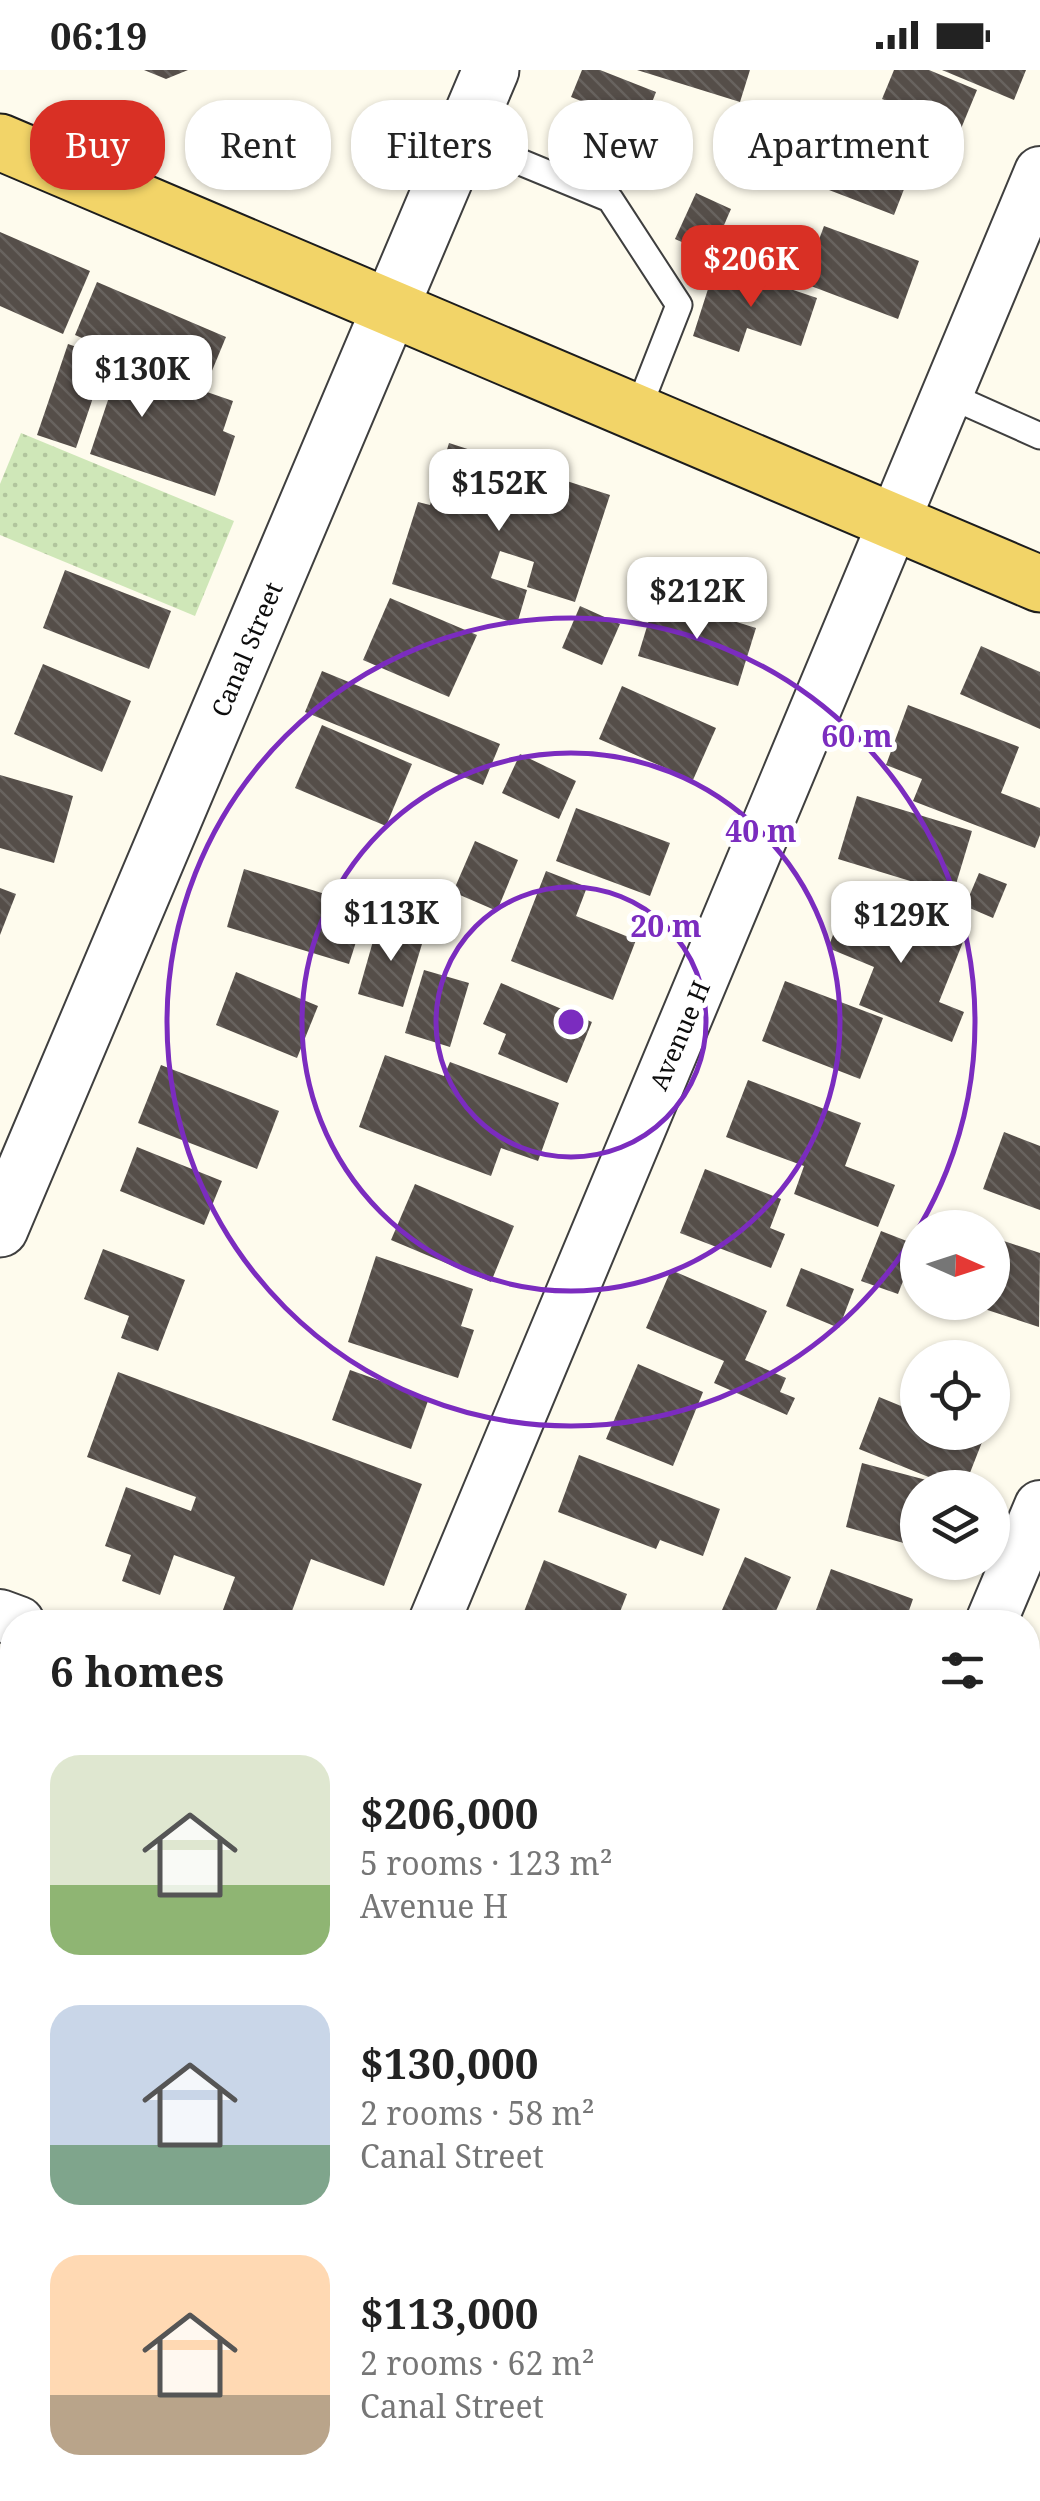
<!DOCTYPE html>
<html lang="en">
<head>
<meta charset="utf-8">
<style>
	:root { --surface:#fff; --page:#f2f2f2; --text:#222; --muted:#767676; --accent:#d93025 }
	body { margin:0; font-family:"Noto Serif",serif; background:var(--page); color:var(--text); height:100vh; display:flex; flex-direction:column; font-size:38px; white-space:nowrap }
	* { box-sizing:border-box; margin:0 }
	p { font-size:32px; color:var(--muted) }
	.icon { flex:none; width:55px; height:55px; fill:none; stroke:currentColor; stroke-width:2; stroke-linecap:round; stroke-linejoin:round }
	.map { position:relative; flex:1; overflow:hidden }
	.drawer { position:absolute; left:0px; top:1540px; width:1040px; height:892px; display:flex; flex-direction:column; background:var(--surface); border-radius:40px 40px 0 0; box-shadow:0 2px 8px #0004 }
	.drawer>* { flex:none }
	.top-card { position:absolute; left:30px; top:30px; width:980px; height:90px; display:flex; gap:20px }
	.needle { width:65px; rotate:93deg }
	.controls { position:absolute; left:900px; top:1140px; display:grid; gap:20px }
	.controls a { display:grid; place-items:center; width:110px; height:110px; border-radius:50%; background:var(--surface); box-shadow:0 2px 8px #0004; font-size:50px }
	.price { position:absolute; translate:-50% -85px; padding:0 22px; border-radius:20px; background:#fff; color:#222; font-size:32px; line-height:65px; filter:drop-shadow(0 2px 5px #0008) }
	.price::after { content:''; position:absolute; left:50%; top:60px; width:30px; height:22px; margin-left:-15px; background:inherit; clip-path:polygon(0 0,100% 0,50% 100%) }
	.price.selected { background:var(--accent); color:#fff }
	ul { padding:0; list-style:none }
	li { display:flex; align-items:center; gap:30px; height:250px; padding:0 50px }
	li span { display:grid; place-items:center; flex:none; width:280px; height:200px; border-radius:30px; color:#555 }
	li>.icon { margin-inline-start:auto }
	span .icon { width:120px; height:120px; fill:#fffc; stroke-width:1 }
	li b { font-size:42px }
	h2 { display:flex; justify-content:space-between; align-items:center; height:120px; padding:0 50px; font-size:42px }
	.chip { padding:0 35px; border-radius:40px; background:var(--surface); box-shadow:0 2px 8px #0004; font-size:35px; line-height:90px }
	.chip.selected { background:var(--accent); color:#fff }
	.status { display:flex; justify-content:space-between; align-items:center; height:70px; padding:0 50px; background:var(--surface); direction:ltr }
	.status svg { height:28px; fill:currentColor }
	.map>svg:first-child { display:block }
</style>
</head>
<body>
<div class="status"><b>06:19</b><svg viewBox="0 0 49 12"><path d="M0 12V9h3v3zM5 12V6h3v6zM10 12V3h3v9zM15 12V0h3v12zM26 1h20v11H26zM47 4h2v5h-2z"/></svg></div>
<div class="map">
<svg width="1040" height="2431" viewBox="0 0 1040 2431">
	<defs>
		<pattern id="grass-dots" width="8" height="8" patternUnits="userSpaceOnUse" patternTransform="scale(2.5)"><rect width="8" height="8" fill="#cfe7b8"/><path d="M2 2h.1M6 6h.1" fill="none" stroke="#b1c59d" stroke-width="1.8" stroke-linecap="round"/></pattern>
		<pattern id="building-back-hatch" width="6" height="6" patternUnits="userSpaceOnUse" patternTransform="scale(2.5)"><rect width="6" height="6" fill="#554e49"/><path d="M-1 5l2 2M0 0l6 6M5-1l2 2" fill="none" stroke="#68635f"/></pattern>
	</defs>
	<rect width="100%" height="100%" fill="#fefbed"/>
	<polygon fill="url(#grass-dots)" points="21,363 234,451 195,546 0,465 0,414"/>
	<g fill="url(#building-back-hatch)">
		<polygon points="144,0 188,0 166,9"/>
		<polygon points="582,0 600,0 656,22 643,56 571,27"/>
		<polygon points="637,0 750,0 740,32"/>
		<polygon points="894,0 929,0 977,20 960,61 882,29"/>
		<polygon points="942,0 1026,0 1014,30"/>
		<polygon points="855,32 927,60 894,145 777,100 798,46 843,63"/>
		<polygon points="696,123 731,139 711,185 675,169"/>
		<polygon points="824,156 919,191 898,249 803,213"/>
		<polygon points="0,162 90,201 63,264 0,236"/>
		<polygon points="716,194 817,228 801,276 747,258 739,282 693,266"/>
		<polygon points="97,212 226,267 204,320 75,265"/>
		<polygon points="68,274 233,331 223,361 235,366 215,426 90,384 112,318 98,313 76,378 37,365"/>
		<polygon points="449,373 610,425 575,532 527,517 534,492 500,481 491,508 527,520 517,554 392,514 418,432 430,435"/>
		<polygon points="65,500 171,541 149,599 43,558"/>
		<polygon points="656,527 756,558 738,616 638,586"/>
		<polygon points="390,528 477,565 449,627 363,590"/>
		<polygon points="580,536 620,554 602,595 562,578"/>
		<polygon points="981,576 1040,602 1040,659 960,624"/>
		<polygon points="43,594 131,631 102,702 14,664"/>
		<polygon points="322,601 500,674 483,715 305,642"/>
		<polygon points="622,616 716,658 693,710 599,669"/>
		<polygon points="908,635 1019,677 1001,723 1040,738 1040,765 1035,778 913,731 922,709 886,695"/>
		<polygon points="322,655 412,694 386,756 295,718"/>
		<polygon points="520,684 576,711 559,749 502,723"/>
		<polygon points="0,705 73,726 54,793 0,778"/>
		<polygon points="857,726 972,761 953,824 838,789"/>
		<polygon points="576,738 670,773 650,826 556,791"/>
		<polygon points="475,771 518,790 497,841 453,822"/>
		<polygon points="244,799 367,837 349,894 227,857"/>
		<polygon points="546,801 587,817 576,846 636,870 613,930 511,891"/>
		<polygon points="979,803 1007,814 993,848 965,836"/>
		<polygon points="0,818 16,824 0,865"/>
		<polygon points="848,826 963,872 939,932 964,942 952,972 859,935 874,897 828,878"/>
		<polygon points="379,850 425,864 403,937 358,924"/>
		<polygon points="424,900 469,913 450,977 405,963"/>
		<polygon points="236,902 318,936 297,988 216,955"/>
		<polygon points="785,911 883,948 860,1009 762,971"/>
		<polygon points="501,913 592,952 567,1013 498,984 506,964 483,954"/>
		<polygon points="385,985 444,1006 450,992 559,1033 538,1091 501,1078 491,1106 359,1057"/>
		<polygon points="161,995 279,1041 257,1099 138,1053"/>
		<polygon points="748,1010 861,1053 845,1096 895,1115 878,1157 794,1124 804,1096 726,1067"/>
		<polygon points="1004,1062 1040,1076 1040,1140 983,1119"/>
		<polygon points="137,1077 222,1111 204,1155 120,1121"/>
		<polygon points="705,1099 781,1129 770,1158 785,1164 771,1198 680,1163"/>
		<polygon points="415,1114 514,1156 491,1212 391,1170"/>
		<polygon points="881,1161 917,1175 898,1224 861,1211"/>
		<polygon points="992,1167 1040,1183 1039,1257 966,1233 992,1232"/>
		<polygon points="103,1179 185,1210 158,1281 121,1268 129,1246 84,1229"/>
		<polygon points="376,1186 473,1219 461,1256 474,1260 458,1308 348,1272"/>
		<polygon points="801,1198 854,1219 839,1258 786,1236"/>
		<polygon points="671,1200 767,1241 745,1290 786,1308 780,1322 795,1328 787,1345 714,1313 724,1291 646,1258"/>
		<polygon points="638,1294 703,1322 673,1396 606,1369"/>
		<polygon points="350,1300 429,1328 411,1379 332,1350"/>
		<polygon points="118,1302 422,1414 384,1516 311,1489 288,1552 231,1552 220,1548 235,1507 174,1485 160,1525 122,1511 131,1485 105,1476 126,1417 191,1441 196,1427 87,1387"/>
		<polygon points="918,1310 918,1362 986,1362 964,1418 956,1418 859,1379 879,1327 906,1338"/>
		<polygon points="579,1385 720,1439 703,1486 660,1470 656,1479 558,1442"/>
		<polygon points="862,1393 949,1416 918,1418 918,1477 846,1457"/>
		<polygon points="745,1487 791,1507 771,1552 750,1552 722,1540"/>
		<polygon points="544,1490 627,1524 616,1552 520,1552"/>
		<polygon points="831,1499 913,1529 905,1552 812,1551"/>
		<polygon points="0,1600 12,1605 12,1817 0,1812"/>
		<polygon points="1040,2010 1040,2252 1028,2247 1028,2038"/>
		<polygon points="12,2115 12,2150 0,2144"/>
		<polygon points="0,2165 12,2170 12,2260 0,2255"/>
		<polygon points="1028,2336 1040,2336 1040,2431 753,2431 757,2420 1028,2420"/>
		<polygon points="237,2420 335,2420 331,2431 265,2431"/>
		<polygon points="346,2420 447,2420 443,2431 346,2431 342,2430"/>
		<polygon points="469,2420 496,2420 526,2431 466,2431"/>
	</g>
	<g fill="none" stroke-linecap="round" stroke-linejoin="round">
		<defs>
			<g id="service">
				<polyline points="462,68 610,129 679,235 637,342"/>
				<polyline points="946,324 1040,366"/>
				<polyline points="1028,1815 1040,1786"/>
				<polyline points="1028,1927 1040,1932"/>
			</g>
			<g id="minor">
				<polyline points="0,1545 19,1552"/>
				<polyline points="434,1552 1040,102"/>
				<polyline points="991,1552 1040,1436"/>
				<polyline points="52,2431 56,2420"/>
				<polyline points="623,2431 628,2420"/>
			</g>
			<polyline id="tertiary" points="0,1159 491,0"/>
			<polyline id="primary" points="0,72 1040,514"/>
		</defs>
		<use href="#service" stroke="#3f3f3f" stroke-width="29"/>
		<use href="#minor" stroke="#3f3f3f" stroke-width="54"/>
		<use href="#tertiary" stroke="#3f3f3f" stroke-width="59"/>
		<use href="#primary" stroke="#1d1d1d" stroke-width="59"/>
		<use href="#service" stroke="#fff" stroke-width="25"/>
		<use href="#minor" stroke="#fff" stroke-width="50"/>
		<use href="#tertiary" stroke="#fff" stroke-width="55"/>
		<use href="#primary" stroke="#f2d468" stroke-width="55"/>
	</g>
	<g fill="none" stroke="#7b2cbf" stroke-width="5">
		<circle cx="571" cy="952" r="135"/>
		<circle cx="571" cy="952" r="269"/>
		<circle cx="571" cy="952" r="404"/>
	</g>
	<g text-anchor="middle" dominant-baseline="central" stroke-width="10" stroke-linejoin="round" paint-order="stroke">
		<g font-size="25" fill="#0c0c0c" stroke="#fff">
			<text transform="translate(246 579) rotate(-67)">Canal Street</text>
			<text transform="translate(679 965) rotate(-67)">Avenue H</text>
		</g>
	</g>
	<circle cx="571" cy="952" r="15" fill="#7b2cbf" stroke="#fff" stroke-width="5"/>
	<g font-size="30" text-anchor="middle" font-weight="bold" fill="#7b2cbf" stroke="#fff" stroke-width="10" stroke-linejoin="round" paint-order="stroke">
		<text x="857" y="677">60 m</text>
		<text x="761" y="772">40 m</text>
		<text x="666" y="867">20 m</text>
	</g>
</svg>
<div class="controls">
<a><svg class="needle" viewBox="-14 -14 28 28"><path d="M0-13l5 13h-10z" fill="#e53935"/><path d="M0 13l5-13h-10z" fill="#767676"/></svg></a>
<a><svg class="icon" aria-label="locate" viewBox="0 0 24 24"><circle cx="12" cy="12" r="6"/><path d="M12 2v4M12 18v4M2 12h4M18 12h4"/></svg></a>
<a><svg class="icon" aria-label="layers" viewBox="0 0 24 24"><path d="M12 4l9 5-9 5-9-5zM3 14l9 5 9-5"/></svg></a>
</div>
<b class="price selected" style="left:751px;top:240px">$206K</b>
<b class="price" style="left:142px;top:350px">$130K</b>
<b class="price" style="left:499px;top:464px">$152K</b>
<b class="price" style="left:697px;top:572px">$212K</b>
<b class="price" style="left:391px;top:894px">$113K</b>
<b class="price" style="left:901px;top:896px">$129K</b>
<div class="top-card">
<a class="chip selected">Buy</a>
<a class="chip">Rent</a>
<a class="chip">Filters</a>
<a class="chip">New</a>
<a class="chip">Apartment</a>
</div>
<section class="drawer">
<h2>6 homes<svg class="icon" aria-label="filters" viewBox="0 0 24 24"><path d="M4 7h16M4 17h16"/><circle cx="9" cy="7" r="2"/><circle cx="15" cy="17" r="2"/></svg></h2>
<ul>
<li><span style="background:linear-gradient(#dfe7d0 65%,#8fb573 0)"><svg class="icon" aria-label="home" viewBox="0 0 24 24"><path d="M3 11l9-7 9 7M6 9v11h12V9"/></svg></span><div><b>$206,000</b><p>5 rooms · 123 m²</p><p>Avenue H</p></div></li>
<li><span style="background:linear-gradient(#c9d6e8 70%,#7fa58c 0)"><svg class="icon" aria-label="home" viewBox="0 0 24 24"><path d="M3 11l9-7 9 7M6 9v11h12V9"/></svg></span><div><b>$130,000</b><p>2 rooms · 58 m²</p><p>Canal Street</p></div></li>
<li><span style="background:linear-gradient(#ffd9b3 70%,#b9a48a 0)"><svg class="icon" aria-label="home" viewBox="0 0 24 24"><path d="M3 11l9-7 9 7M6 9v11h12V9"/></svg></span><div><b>$113,000</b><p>2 rooms · 62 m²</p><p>Canal Street</p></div></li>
</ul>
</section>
</div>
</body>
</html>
